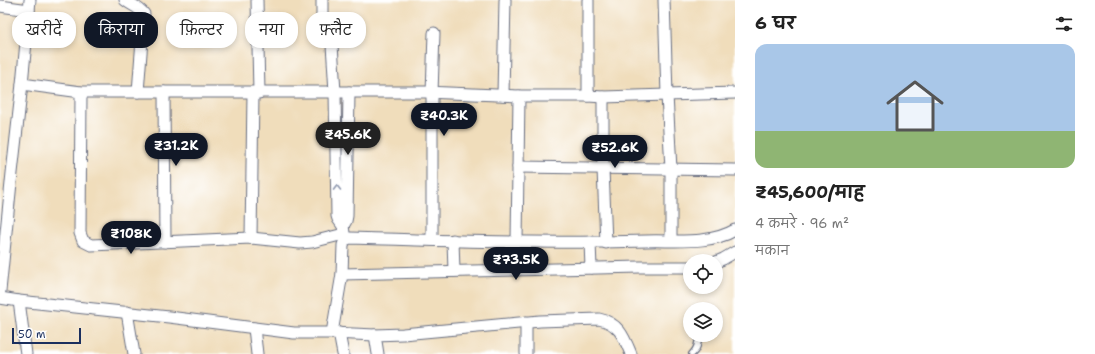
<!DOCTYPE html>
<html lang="hi">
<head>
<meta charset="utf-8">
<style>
	:root { --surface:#fff; --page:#f6f6f6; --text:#222; --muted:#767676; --accent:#111827 }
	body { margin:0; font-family:"Shantell Sans","Playpen Sans Deva",sans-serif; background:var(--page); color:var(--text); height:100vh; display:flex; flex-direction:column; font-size:15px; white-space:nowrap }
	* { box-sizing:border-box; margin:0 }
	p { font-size:13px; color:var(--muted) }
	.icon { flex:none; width:22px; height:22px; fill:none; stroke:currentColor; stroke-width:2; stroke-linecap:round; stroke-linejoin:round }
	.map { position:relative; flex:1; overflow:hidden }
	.sheet { display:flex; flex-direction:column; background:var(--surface); width:360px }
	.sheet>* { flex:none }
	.top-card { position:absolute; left:12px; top:12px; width:380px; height:36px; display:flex; gap:8px }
	.buttons { position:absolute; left:683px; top:254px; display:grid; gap:8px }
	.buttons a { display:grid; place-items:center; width:40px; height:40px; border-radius:50%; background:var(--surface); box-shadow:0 2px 6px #0003; font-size:20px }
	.scale { position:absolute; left:12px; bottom:10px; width:69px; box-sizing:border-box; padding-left:4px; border:2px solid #1b2f5e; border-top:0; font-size:11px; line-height:14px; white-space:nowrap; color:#1b2f5e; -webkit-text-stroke:3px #fff; paint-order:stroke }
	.price { position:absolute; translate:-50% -34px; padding:0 9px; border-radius:14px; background:var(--accent); color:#fff; font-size:13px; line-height:26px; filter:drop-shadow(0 1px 2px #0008) }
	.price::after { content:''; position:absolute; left:50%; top:24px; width:12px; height:9px; margin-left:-6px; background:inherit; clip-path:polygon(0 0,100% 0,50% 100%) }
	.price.current { background:#222; color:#fff }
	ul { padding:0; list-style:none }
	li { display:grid; align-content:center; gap:8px; height:212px; padding:0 20px }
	li span { display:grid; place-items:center; height:124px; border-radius:12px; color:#555 }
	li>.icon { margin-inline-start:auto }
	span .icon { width:72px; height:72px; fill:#fffc; stroke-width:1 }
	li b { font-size:17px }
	h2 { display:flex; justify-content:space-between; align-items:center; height:48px; padding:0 20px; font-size:17px }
	.pill { padding:0 14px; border-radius:16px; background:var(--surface); box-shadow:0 2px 6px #0003; font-size:14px; line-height:36px }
	.pill.current { background:var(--accent); color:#fff }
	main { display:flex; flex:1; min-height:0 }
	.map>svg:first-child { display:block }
</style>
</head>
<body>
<main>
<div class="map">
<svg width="735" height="354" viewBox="0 0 735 354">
	<rect width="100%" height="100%" fill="#fff"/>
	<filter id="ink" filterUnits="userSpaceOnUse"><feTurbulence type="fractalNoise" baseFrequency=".025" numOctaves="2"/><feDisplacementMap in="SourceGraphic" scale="8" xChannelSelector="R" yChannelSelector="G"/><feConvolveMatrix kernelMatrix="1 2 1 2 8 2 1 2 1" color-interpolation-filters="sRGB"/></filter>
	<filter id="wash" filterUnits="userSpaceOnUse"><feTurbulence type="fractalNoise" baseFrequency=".012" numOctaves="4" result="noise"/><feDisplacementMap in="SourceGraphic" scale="16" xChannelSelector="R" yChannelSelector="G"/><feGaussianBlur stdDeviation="0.9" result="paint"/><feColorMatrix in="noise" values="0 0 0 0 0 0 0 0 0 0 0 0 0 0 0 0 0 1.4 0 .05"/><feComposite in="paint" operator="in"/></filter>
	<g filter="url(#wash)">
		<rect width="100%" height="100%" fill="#f0ddbb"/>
	</g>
	<g filter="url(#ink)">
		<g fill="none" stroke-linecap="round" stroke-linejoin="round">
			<defs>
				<path id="lane" d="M692,354C698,349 698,342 699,335"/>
				<g id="street">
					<path d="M125,0C131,5 139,7 144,14L138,92"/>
					<polyline points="257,0 259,93"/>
					<polyline points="322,0 322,15 332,45 333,60 335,92 337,216 338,219 343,226 345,240"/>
					<polyline points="664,0 667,95 671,169 671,240"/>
					<polyline points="0,6 29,10"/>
					<polyline points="22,84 81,92 425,92 519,96 588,96 603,97 667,95 735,93"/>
					<polyline points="81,92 80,233 83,241 91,245 251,238 300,243 312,242 344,234"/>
					<polyline points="164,92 165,242"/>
					<polyline points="503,95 505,0"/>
					<polyline points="588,96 588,0"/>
					<polyline points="603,97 603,169 606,243"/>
					<polyline points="518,167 735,170"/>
					<polyline points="343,226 346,221 347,216 349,92"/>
					<polyline points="251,238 253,93"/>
					<polyline points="432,240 432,93 434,33"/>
					<polyline points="453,240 454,271"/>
					<polyline points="517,241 519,96"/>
					<polyline points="590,242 591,268"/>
					<polyline points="716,262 723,259 735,252"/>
					<polyline points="342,274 640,267 690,267"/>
					<polyline points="0,291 12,173 22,84 30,0"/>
					<path d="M0,298L19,301L169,317L294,333H332L375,335L403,334L540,321L599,319C619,323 624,337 631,354"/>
					<polyline points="19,301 26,354"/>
					<polyline points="127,312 134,354"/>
					<polyline points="254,328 257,354"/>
					<path d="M332,333L342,274L343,245L345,240L350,238C448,241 547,244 646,241C675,240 709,245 735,230"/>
					<polyline points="339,333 343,354"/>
					<polyline points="375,335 378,354"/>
					<polyline points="526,354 526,322"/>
				</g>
			</defs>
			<use href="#lane" stroke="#666c7f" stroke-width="8"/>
			<use href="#street" stroke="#666c7f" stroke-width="13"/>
			<use href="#lane" stroke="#fff" stroke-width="5.5"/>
			<use href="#street" stroke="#fff" stroke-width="11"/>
		</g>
		<defs><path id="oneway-chevron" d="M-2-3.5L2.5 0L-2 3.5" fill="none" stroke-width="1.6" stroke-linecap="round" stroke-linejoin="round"/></defs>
		<use stroke="#8d97ae" href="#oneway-chevron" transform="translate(337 188) rotate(-91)"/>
	</g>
</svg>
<div class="buttons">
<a><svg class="icon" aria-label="locate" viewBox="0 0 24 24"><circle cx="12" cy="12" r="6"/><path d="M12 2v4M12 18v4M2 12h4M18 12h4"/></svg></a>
<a><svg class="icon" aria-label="layers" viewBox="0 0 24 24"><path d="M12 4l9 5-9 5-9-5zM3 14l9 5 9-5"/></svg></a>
</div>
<div class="scale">50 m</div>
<b class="price" style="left:444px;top:137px">₹40.3K</b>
<b class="price current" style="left:348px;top:156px">₹45.6K</b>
<b class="price" style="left:176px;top:167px">₹31.2K</b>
<b class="price" style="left:615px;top:169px">₹52.6K</b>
<b class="price" style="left:131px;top:255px">₹108K</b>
<b class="price" style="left:516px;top:281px">₹73.5K</b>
<div class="top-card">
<a class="pill">खरीदें</a>
<a class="pill current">किराया</a>
<a class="pill">फ़िल्टर</a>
<a class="pill">नया</a>
<a class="pill">फ़्लैट</a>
</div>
</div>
<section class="sheet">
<h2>6 घर<svg class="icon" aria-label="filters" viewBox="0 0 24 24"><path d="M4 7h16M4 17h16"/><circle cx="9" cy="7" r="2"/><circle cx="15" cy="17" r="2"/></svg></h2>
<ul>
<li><span style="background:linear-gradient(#a9c7e8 70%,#8fb573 0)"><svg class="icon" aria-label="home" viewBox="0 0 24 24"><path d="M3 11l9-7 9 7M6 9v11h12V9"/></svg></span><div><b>₹45,600/माह</b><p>4 कमरे · 96 m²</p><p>मकान</p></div></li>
</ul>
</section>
</main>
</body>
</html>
